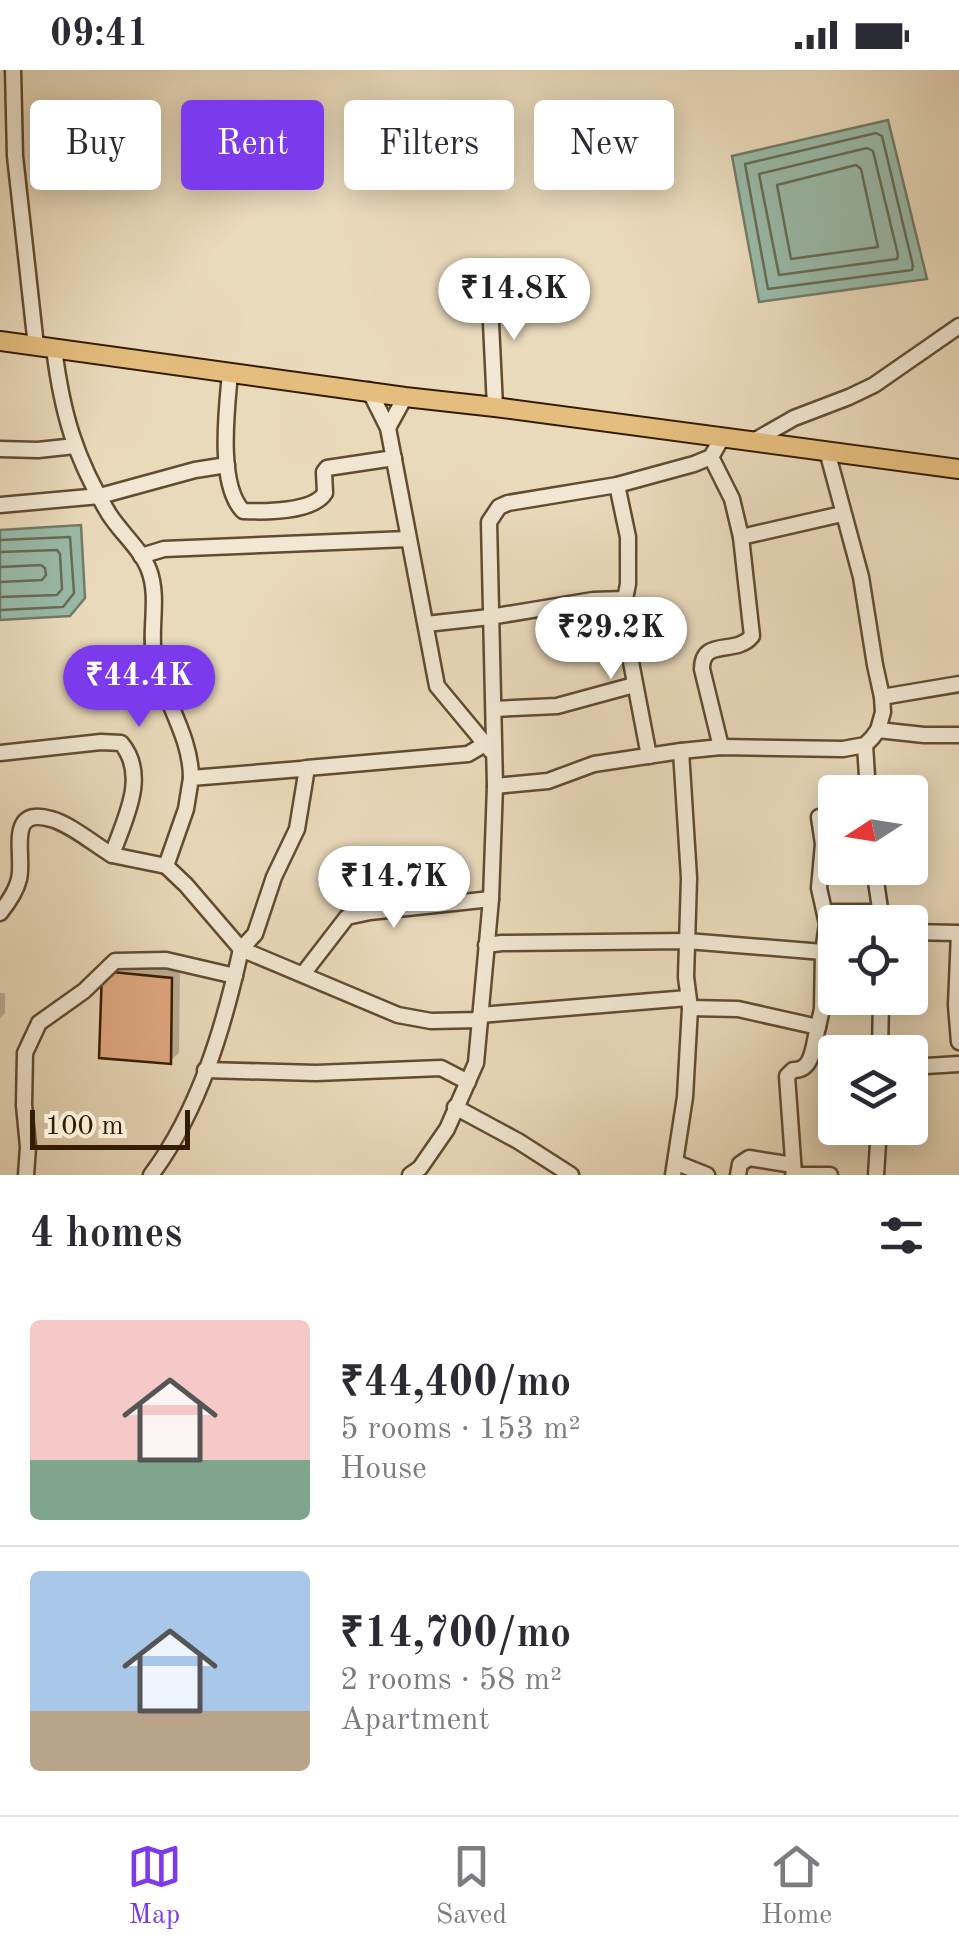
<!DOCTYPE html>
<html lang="en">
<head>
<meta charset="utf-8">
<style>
	:root { --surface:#fff; --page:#f2f2f3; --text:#2b2b33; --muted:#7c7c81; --line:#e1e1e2; --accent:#7c3aed }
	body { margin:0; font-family:"Old Standard TT",serif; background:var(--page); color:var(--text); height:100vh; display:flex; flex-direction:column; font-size:38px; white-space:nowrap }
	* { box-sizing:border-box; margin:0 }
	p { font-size:32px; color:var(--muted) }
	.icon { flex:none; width:55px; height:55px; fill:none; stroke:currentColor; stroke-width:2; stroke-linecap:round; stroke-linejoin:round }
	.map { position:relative; height:1105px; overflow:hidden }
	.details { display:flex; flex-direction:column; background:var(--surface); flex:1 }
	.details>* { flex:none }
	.hud { position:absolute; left:30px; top:30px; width:900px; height:90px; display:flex; gap:20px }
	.needle { width:65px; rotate:258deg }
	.controls { position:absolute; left:818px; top:705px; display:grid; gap:20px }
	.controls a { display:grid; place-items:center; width:110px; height:110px; border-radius:10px; background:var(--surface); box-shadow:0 5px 25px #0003; font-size:50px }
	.scale { position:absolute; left:30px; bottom:25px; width:160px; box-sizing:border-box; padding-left:10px; border:5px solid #341d01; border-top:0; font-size:28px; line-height:35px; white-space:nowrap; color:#341d01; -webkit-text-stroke:8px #f1e7d3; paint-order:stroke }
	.price { position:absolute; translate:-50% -85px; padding:0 22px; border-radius:35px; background:#fff; color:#222; font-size:32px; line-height:65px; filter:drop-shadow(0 2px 5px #0008) }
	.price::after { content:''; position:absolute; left:50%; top:60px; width:30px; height:22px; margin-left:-15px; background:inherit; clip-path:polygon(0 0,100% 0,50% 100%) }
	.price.active { background:var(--accent); color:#fff }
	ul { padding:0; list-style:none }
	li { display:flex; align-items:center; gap:30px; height:250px; padding:0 30px }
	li+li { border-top:2px solid var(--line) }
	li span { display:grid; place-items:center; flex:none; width:280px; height:200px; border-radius:10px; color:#555 }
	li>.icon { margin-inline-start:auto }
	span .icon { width:120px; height:120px; fill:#fffc; stroke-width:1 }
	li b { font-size:42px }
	h2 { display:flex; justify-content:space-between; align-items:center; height:120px; padding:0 30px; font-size:42px }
	.chip { padding:0 35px; border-radius:10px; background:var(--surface); box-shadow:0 5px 25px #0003; font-size:35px; line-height:90px }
	.chip.active { background:var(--accent); color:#fff }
	.status { display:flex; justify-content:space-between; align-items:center; height:70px; padding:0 50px; background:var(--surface); direction:ltr }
	.status svg { height:28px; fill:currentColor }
	.menu { display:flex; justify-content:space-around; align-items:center; height:140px; border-top:2px solid var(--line); background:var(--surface); font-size:28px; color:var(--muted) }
	.menu a { display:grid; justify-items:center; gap:5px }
	.menu .active { color:var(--accent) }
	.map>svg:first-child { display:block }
</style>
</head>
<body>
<div class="status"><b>09:41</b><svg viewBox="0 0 49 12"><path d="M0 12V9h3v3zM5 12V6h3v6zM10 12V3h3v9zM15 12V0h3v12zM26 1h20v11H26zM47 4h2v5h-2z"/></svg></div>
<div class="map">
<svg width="959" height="1105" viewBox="0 0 959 1105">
	<rect width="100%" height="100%" fill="#eadabc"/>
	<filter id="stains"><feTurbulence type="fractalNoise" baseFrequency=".002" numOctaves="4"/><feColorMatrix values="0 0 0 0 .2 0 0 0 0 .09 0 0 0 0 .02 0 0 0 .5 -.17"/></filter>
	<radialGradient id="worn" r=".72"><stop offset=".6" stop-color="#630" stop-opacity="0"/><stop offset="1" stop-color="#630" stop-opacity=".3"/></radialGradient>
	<g fill="#9ba" stroke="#717c66" stroke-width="2.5">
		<polygon points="888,50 927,209 759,232 732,86"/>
		<polygon points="81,455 85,528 70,546 0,550 0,460"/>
	</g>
	<g fill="#0003">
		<polygon points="113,894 180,900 179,983 170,991 104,902"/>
		<polygon points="0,923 5,923 5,943 0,948"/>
	</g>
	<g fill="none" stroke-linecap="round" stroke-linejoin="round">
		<g stroke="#666c56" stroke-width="2.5">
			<polygon points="876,63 882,66 913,196 912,200 768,219 745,94"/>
			<polygon points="867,78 873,81 898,185 897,189 779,205 759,104"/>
			<polygon points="856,95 861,99 878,177 791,189 777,115"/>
			<polyline points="0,470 70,467 74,523 63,537 0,540"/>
			<polyline points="0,482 57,480 60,484 62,519 57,525 0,527"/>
			<polyline points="0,497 41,495 45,498 46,505 42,510 0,512"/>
		</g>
	</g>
	<polygon fill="#e2aa82" stroke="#341d01" stroke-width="2.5" points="102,901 172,908 171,994 99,988"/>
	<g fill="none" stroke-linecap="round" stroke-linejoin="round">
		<defs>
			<g id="minor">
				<polyline points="13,0 15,86 36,276"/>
				<polyline points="489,211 495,337"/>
				<path d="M54,278C62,343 75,388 109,444C121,463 141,479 149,500C160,529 148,563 155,592C165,632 191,667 191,708"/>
				<path d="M230,303C227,338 217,414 243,441C265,442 313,442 325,423L324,402L327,398L394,388"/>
				<polyline points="369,320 388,358 437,616 491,681"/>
				<polyline points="388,358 405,327"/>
				<polyline points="752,372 794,348 849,327 874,315 959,256"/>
				<polyline points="0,379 38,380 75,376"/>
				<polyline points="711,387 732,429 741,467 842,444"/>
				<polyline points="617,415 628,467 628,514 625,529 631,592 649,686"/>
				<polyline points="0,435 100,426 195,400 227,395"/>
				<polyline points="141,486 164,479 408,469"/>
				<polyline points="426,554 490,547 593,530 625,529"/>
				<polyline points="882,627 959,614"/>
				<polyline points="494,639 557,636 634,615"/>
				<polyline points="878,660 924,665 959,665"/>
				<polyline points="865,675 868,722"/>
				<path d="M721,677L702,599C702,567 736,586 752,566L741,467"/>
				<path d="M0,683L101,672L121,673C149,706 124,750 112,785L166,796"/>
				<polyline points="307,698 297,759 274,807 255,864 241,879 186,815 166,796 186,739 191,708 301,699 307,698 468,684 485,674"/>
				<polyline points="495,716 548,711 594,694 681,681 721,677 843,679 865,675 872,668 878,660 883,642 882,627 875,595 861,507 827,381"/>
				<polyline points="874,798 882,852"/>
				<polyline points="825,842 880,842"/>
				<path d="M0,843C8,833 16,822 19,809C25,785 5,736 51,749C70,754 94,774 112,785"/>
				<polyline points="910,862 957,863"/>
				<polyline points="959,863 956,935 959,972"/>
				<polyline points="486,875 502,873 687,871 823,882"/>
				<polyline points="303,904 347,847 370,842 491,829"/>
				<path d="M690,938L738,939L818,957C813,974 814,1001 793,1000L787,1006L794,1104"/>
				<polyline points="818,957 822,939 823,882 827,854 819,818 823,774 819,747"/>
				<polyline points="880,982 881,928"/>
				<polyline points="910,997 959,994"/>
				<polyline points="205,1000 316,1003 441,998 468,1012"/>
				<polyline points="455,1037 518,1071 571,1105"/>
				<polyline points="677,1093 707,1105"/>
				<polyline points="26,1105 28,1077 24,1035 25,983 39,953 84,921 115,891 166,890 235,906"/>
				<path d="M151,1105C199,1041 224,957 241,879L398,945L431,951L480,950V945L688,928"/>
				<polyline points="410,1105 420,1098 447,1059 476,993 491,829 495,716 489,452 499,437 508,433 617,415 694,394 711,387 722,368"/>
				<polyline points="673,1105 685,1027 690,938 686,907 689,808 681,681"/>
				<polyline points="738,1105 740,1094 749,1088 793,1095"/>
				<polyline points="793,1105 830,1105"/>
				<polyline points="876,1105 879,1058"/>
			</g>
			<polyline id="major" points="0,271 405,327 495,337 959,399"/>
		</defs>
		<use href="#minor" stroke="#624c30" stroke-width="19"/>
		<use href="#major" stroke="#341d01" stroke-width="22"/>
		<use href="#minor" stroke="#f1e7d3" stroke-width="14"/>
		<use href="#major" stroke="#e5bd7e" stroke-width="18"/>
	</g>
	<rect width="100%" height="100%" filter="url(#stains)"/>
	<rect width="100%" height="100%" fill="url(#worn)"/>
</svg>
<div class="controls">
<a><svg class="needle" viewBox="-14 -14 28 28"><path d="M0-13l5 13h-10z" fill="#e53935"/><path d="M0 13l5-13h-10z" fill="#7c7c81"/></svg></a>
<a><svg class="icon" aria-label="locate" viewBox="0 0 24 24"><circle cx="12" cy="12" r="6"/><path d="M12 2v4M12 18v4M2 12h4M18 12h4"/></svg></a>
<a><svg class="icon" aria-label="layers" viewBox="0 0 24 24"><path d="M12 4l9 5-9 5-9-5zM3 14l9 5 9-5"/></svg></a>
</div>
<div class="scale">100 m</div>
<b class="price" style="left:514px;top:273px">₹14.8K</b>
<b class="price" style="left:611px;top:612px">₹29.2K</b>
<b class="price active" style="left:139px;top:660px">₹44.4K</b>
<b class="price" style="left:394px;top:861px">₹14.7K</b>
<div class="hud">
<a class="chip">Buy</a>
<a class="chip active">Rent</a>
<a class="chip">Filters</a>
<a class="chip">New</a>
</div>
</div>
<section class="details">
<h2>4 homes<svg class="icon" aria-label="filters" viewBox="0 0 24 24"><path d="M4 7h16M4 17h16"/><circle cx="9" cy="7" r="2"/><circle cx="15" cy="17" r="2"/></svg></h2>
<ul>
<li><span style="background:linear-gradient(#f6c9c9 70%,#7fa58c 0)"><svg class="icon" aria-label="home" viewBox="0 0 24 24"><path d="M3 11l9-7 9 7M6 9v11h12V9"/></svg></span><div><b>₹44,400/mo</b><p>5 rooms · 153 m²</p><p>House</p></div></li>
<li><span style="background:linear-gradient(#a9c7e8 70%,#b9a48a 0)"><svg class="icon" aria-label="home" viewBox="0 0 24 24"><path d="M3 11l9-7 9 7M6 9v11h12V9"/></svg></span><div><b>₹14,700/mo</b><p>2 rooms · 58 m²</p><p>Apartment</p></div></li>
</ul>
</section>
<nav class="menu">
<a class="active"><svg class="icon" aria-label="map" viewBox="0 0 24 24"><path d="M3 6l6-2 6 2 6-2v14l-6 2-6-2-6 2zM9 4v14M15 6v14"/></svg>Map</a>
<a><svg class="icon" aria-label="saved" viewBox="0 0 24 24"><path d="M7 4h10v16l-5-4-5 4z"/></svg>Saved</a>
<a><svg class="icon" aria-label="home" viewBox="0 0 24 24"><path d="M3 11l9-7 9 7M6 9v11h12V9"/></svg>Home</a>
</nav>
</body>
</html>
